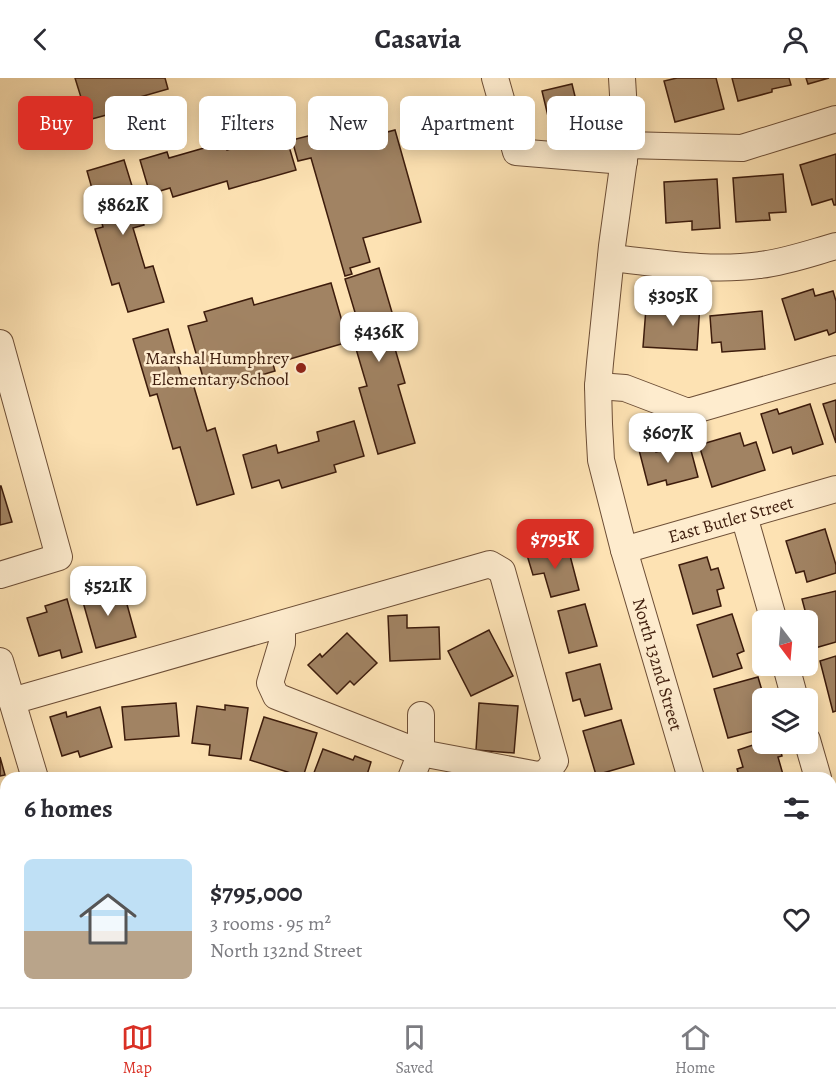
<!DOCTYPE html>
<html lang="en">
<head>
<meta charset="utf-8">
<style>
	:root { --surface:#fff; --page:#f7f7f7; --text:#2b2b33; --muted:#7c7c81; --line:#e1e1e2; --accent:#d93025 }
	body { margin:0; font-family:Alegreya,serif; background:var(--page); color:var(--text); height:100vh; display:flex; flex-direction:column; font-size:22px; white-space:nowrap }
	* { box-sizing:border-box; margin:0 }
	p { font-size:20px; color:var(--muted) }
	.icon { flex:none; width:33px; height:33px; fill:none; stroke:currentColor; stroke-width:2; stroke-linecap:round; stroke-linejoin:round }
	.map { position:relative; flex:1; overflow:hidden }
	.side { position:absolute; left:0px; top:694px; width:837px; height:236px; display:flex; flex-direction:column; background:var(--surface); border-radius:18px 18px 0 0; box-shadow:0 3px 15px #0003 }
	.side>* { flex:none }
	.guide { position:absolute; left:18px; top:18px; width:801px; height:54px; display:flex; gap:12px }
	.needle { width:39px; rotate:164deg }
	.buttons { position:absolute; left:752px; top:532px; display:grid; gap:12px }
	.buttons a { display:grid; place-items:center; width:66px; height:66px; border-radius:9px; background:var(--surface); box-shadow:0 3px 15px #0003; font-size:30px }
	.price { position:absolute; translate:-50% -51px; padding:0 14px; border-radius:12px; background:#fff; color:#222; font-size:20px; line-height:39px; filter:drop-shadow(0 2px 3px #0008) }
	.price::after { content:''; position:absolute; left:50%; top:36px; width:18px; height:14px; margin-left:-9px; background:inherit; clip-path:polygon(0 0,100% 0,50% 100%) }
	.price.current { background:var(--accent); color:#fff }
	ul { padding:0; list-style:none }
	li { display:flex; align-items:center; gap:18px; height:150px; padding:0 24px }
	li+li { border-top:2px solid var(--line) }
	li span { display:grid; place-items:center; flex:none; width:168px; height:120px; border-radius:9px; color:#555 }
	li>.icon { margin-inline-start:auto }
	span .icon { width:72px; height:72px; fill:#fffc; stroke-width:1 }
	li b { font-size:26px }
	h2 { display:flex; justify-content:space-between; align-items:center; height:72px; padding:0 24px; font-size:26px }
	.pill { padding:0 21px; border-radius:9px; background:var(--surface); box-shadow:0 3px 15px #0003; font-size:21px; line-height:54px }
	.pill.current { background:var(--accent); color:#fff }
	header { display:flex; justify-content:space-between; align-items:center; height:78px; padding:0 24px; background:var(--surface); font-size:27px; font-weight:600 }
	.dock { display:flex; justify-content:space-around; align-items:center; height:84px; border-top:2px solid var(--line); background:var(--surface); font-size:16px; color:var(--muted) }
	.dock a { display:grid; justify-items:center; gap:3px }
	.dock .current { color:var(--accent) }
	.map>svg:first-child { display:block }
</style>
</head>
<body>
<header><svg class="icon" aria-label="back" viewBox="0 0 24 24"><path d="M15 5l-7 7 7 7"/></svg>Casavia<svg class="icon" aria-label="person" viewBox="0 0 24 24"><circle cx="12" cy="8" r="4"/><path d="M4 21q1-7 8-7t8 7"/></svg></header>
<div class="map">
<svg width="836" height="929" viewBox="0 0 836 929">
	<rect width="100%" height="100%" fill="#fde2b3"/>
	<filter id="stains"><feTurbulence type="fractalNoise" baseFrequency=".00333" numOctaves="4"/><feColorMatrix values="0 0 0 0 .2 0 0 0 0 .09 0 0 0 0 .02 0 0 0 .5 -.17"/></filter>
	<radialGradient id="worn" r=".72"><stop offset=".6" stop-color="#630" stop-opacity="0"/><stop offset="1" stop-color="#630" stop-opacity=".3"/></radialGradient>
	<g fill="#a18363" stroke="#3d1c0c" stroke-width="1.5">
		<polygon points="75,0 165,0 168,11 112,27 114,35 88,42"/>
		<polygon points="677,0 716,0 724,31 675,44 664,3"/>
		<polygon points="732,0 789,0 791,7 772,11 772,14 738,23"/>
		<polygon points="806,0 829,0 808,6"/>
		<polygon points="572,6 583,51 553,59 542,13"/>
		<polygon points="365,34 372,58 395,52 421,144 363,160 370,184 350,190 352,196 345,198 311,80 298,83 292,62 312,57 310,50"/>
		<polygon points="285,55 296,92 229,111 227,103 173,119 170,110 150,116 140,82 167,74 169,80 225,64 227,72"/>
		<polygon points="836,76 836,127 834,127 832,121 812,127 800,87"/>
		<polygon points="124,82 144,147 133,150 145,190 153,188 164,224 128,234 119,205 112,207 95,151 103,149 87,93"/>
		<polygon points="783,96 786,134 769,135 770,142 736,144 733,100"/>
		<polygon points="717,101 720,150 692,152 692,143 666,145 664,104"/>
		<polygon points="379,190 396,248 389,250 405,305 398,307 415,365 378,376 359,310 367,308 351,254 360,251 345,201"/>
		<polygon points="331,205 348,264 273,286 275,293 225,308 222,300 205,306 188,248 207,243 204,234 252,220 254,227"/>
		<polygon points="813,211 815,218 833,213 836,223 836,254 829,257 827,252 795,262 782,221"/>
		<polygon points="673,224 700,226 697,272 643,269 646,230 672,231"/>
		<polygon points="762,233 765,271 722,274 721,264 712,265 710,238"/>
		<polygon points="168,251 182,301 191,299 207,353 215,350 234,416 197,427 180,369 173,371 157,316 150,318 133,261"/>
		<polygon points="836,322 836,365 823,326"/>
		<polygon points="810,326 823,366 793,376 791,369 773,375 761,336 777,331 779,336"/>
		<polygon points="354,343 364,378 334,387 336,394 282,410 279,402 252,410 243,377 276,367 278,375 319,363 317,354"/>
		<polygon points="740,355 744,368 756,364 765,392 712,409 699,367"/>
		<polygon points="653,364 656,374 689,365 698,399 667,407 666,402 648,407 638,368"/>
		<polygon points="0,408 1,408 12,444 0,447"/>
		<polygon points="825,451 836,487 836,495 807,504 804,493 796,495 786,463"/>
		<polygon points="567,466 579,512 551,519 544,495 533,497 527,477"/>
		<polygon points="707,479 711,492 718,490 724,510 717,512 721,528 693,536 679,487"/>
		<polygon points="101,511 103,517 123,512 136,559 96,570 81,517"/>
		<polygon points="836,513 836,564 815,570 802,521"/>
		<polygon points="67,521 82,574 62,580 60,572 39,578 27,540 47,534 45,528"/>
		<polygon points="585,526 597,568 569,575 558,533"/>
		<polygon points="732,536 744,573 737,576 742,590 713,599 697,547"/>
		<polygon points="407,537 407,550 439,549 440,581 390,583 388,538"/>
		<polygon points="489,552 513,598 471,618 448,573"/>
		<polygon points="347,555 377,585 354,607 350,603 337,616 308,587 320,576 322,579"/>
		<polygon points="836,578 836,633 833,634 820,583"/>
		<polygon points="600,586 612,631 585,638 580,621 573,623 566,595"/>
		<polygon points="758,599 763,616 759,616 762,627 762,651 728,660 714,611"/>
		<polygon points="176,625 179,658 125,662 122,629"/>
		<polygon points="479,625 518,628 514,675 476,672"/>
		<polygon points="225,627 248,630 241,681 209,677 210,667 192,665 197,628 225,632"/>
		<polygon points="100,629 112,669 80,679 78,673 62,678 50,639 66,634 67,639"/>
		<polygon points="264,639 317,655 303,699 250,682"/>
		<polygon points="621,642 634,686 596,697 583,653"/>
		<polygon points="762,664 762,666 779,666 782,678 778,679 784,700 740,700 737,691 743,689 738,672"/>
		<polygon points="323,671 353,682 355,678 371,684 366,700 312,700"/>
		<polygon points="0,679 5,697 0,698"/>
		<polygon points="6,780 6,822 0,823 0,782"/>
		<polygon points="6,882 6,924 17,924 0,929 0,884"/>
		<polygon points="836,907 836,929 810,929 809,924 831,924 831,909"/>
		<polygon points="251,924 296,924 294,929 265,929"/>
		<polygon points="379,924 412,924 420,928 377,929"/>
		<polygon points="659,924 700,924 701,929 661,929"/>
	</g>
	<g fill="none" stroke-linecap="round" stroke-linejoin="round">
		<defs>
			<g id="minor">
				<polyline points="495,0 516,74 624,83"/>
				<path id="s1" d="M622,0L626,67L612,168L600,285L598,308L599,346L601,382L624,472L691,700"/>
				<polyline points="626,67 742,70 836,41"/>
				<path d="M611,180C660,185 710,194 760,187C786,184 811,175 836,168"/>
				<polyline points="0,265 59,479 0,497"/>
				<polyline points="598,308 625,310 688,334 836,291"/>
				<polyline points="744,438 774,543"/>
				<path id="s2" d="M624,472L836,411"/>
				<polyline points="0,583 35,700"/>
				<polyline points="786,588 795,621"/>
				<polyline points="12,623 490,486 502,493 555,683 547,694 538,697 421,675 276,618 270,605 282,565 282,546"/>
				<polyline points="807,662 818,700"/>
				<polyline points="411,700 421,675 421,637"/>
				<polyline points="0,738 6,736"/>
				<polyline points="831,748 836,766"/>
				<polyline points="0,856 6,854"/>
				<polyline points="555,924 608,928 627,925"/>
				<polyline points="755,924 756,929"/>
				<polyline points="320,929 322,924"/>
				<polyline points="446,929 448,924"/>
			</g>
		</defs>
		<use href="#minor" stroke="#6d4e36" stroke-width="28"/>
		<use href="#minor" stroke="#feecce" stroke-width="26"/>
	</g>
	<circle fill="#8f2418" stroke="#feecce" stroke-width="2" cx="301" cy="290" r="6"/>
	<g text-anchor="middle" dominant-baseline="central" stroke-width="5" stroke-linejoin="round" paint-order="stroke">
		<g font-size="18" fill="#3d1c0c" stroke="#feecce" text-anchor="end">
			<text x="289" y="280">Marshal Humphrey<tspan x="289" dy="21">Elementary School</tspan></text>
		</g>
		<g font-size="18" fill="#3d1c0c" stroke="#feecce">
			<text stroke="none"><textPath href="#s2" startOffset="111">East Butler Street</textPath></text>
			<text stroke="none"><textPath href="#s1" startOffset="596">North 132nd Street</textPath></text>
		</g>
	</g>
	<rect width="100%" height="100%" filter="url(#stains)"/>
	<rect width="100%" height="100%" fill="url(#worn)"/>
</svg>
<div class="buttons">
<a><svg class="needle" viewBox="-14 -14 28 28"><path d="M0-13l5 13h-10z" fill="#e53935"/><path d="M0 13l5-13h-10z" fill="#7c7c81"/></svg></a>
<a><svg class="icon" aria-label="layers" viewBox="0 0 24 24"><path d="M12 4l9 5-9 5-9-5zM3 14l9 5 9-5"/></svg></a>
</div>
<b class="price" style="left:123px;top:158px">$862K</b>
<b class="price" style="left:673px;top:249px">$305K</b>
<b class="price" style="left:379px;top:285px">$436K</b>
<b class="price" style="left:668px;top:386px">$607K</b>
<b class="price current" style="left:555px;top:492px">$795K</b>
<b class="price" style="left:108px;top:539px">$521K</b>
<div class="guide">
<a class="pill current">Buy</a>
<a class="pill">Rent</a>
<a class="pill">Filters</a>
<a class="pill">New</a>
<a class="pill">Apartment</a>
<a class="pill">House</a>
</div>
<section class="side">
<h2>6 homes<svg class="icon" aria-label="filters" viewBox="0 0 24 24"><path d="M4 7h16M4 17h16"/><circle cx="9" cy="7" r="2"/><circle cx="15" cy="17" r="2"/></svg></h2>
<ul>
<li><span style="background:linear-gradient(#bfe0f5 60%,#b9a48a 0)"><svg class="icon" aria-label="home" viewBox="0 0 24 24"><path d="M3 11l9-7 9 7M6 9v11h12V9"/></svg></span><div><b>$795,000</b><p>3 rooms · 95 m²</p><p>North 132nd Street</p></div><svg class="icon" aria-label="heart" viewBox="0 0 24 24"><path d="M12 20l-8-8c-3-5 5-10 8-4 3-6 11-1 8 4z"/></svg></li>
</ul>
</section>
</div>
<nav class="dock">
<a class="current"><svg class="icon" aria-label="map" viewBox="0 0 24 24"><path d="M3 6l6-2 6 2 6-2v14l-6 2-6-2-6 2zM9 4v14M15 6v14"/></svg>Map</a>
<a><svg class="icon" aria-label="saved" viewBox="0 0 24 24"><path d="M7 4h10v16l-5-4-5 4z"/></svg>Saved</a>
<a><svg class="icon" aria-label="home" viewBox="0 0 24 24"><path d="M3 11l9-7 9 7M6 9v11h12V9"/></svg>Home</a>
</nav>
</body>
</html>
